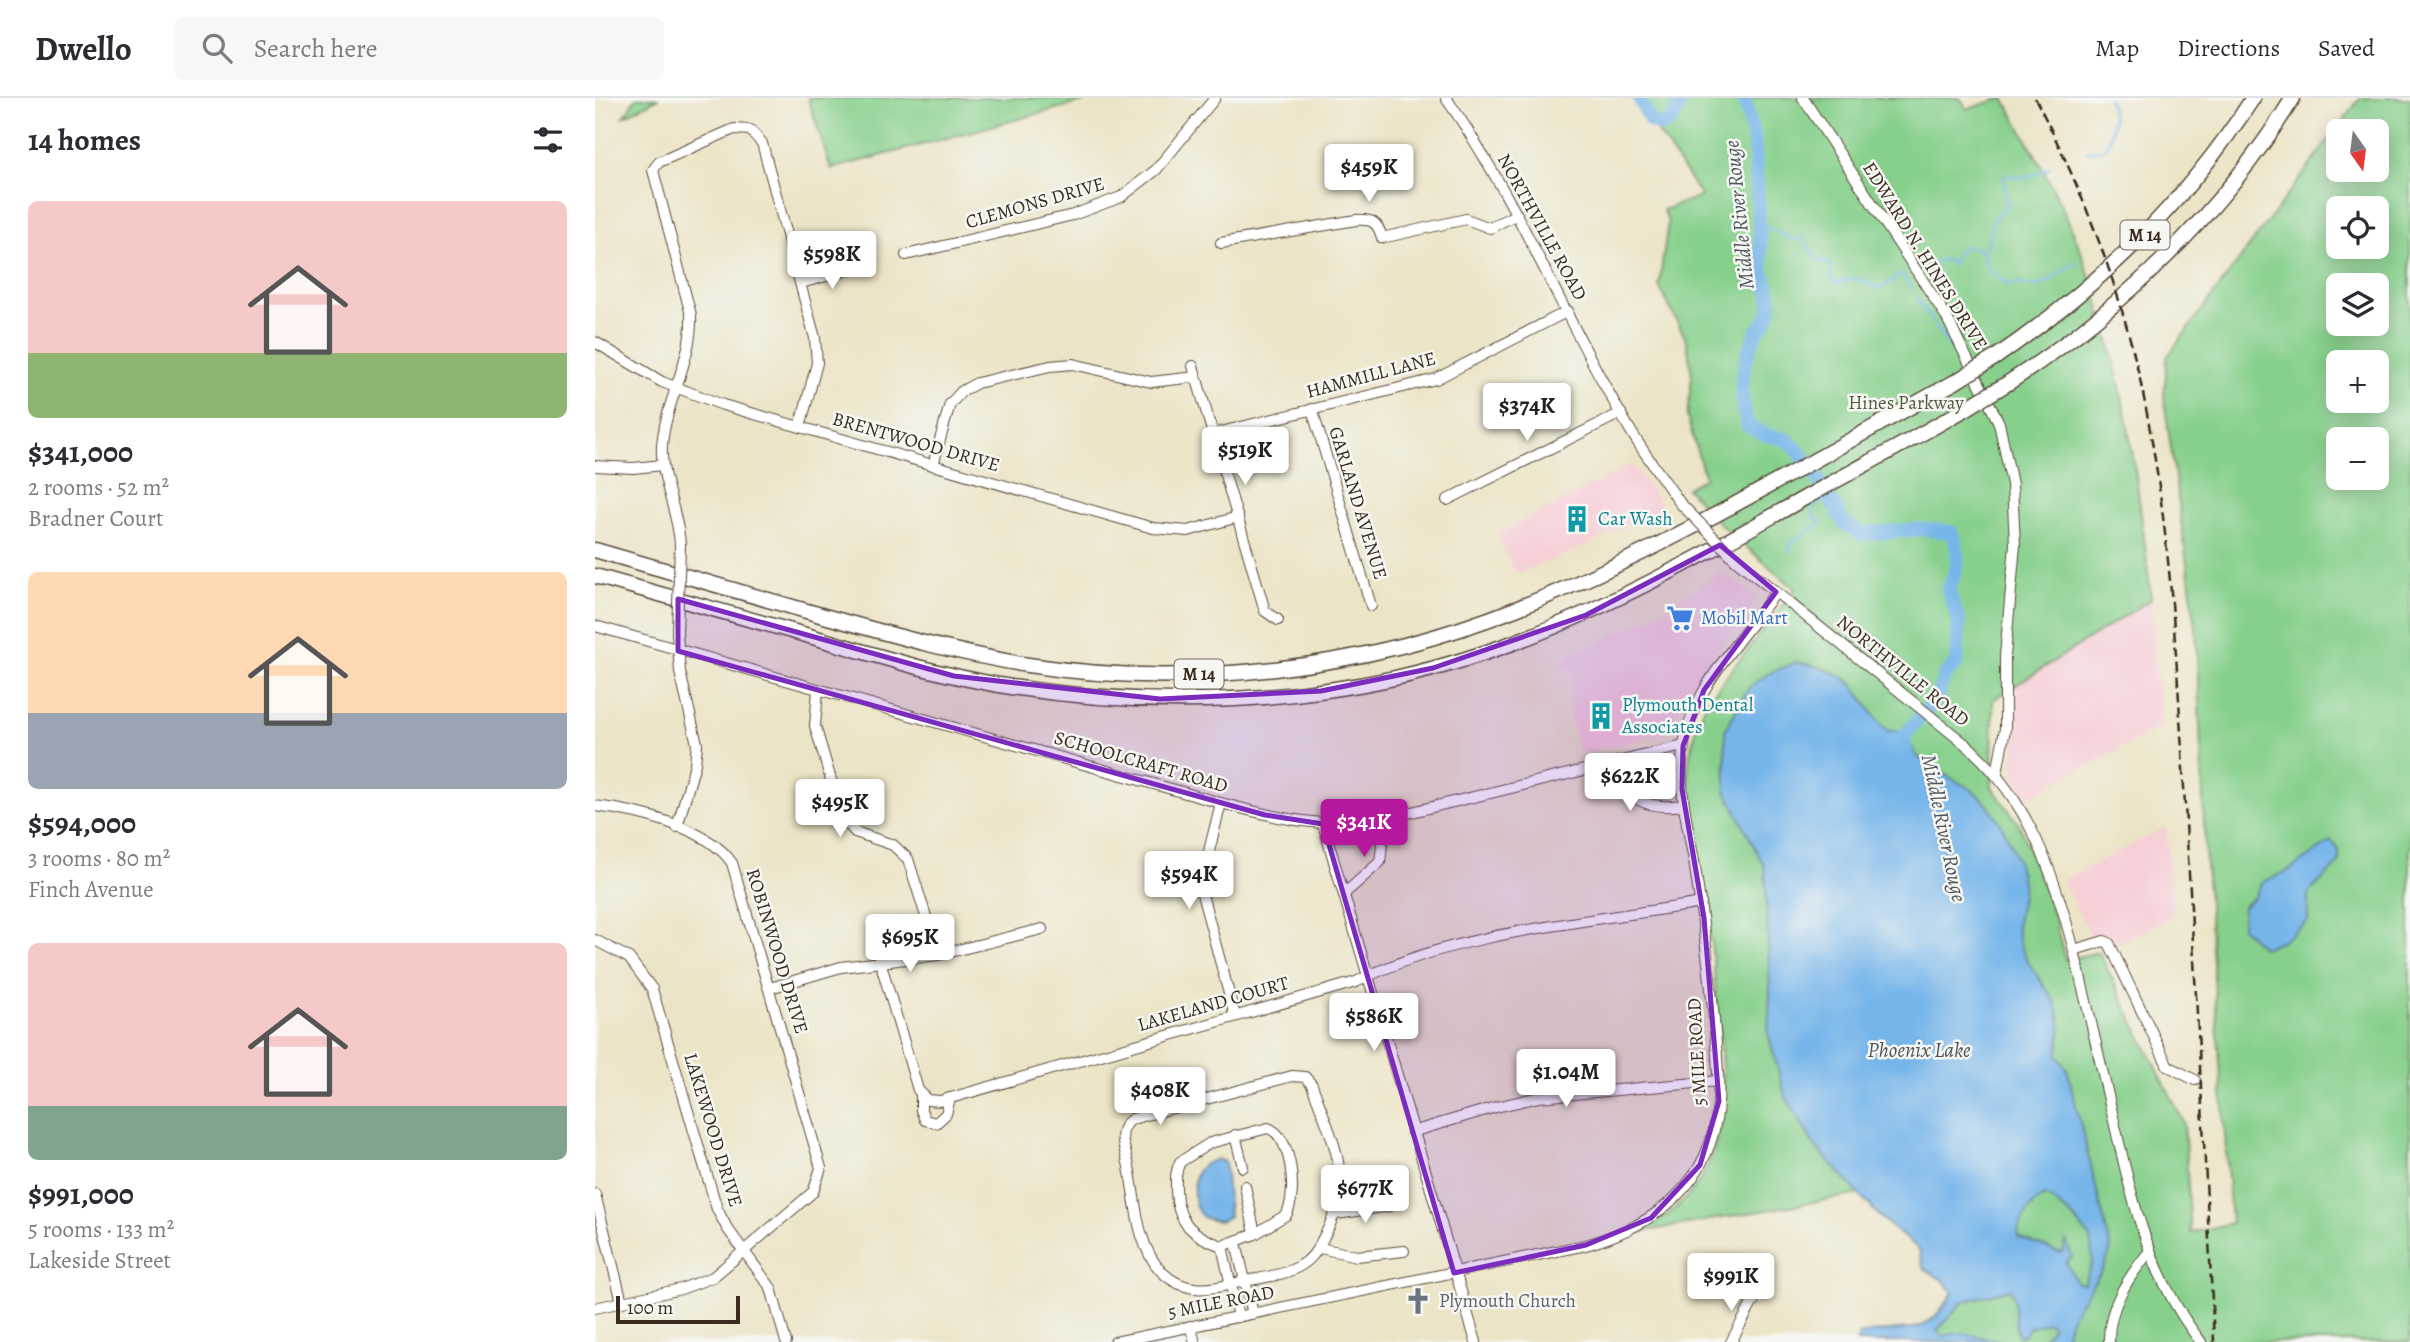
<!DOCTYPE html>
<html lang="en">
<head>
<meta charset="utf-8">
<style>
	:root { --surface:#fff; --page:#f7f7f7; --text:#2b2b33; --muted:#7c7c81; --line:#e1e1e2; --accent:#b5179e }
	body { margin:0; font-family:Alegreya,serif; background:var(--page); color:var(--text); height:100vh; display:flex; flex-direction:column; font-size:26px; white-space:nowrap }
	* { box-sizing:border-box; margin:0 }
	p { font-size:23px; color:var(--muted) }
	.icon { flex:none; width:38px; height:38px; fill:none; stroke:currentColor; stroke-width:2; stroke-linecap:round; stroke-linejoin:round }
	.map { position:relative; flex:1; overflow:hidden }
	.sheet { display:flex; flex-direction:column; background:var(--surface); width:595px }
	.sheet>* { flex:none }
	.needle { width:46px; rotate:166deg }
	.buttons { position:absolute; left:1731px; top:21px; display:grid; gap:14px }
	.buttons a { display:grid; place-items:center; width:63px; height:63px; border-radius:10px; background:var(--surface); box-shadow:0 4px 18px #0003; font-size:35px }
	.scale { position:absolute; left:21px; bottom:18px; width:124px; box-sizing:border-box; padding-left:7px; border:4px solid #3b2a1e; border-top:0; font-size:19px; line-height:24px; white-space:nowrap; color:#3b2a1e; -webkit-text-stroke:5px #f6f6f2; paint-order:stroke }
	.price { position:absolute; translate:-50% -60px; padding:0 16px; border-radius:7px; background:#fff; color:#222; font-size:23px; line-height:46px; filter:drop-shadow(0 2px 4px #0008) }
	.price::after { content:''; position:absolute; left:50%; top:42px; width:21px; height:16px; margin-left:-10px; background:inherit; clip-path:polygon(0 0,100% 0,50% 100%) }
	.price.on { background:var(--accent); color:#fff }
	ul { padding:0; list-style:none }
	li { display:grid; align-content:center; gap:14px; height:371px; padding:0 28px }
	li span { display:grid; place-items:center; height:217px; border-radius:10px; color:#555 }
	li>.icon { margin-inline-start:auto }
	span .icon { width:126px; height:126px; fill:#fffc; stroke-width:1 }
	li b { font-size:30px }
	h2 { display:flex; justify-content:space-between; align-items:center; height:84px; padding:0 28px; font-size:30px }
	header { display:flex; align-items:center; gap:42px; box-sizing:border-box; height:98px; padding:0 35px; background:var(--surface); border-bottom:2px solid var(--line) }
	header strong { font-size:33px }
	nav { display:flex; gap:38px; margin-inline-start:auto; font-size:24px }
	.search { width:490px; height:63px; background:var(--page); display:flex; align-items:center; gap:18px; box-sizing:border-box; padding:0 24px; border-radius:10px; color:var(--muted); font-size:26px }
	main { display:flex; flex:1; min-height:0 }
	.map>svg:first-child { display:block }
</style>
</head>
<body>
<header>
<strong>Dwello</strong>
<div class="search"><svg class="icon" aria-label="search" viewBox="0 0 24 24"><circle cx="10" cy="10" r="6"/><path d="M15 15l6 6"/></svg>Search here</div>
<nav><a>Map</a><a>Directions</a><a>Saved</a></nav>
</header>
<main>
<section class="sheet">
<h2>14 homes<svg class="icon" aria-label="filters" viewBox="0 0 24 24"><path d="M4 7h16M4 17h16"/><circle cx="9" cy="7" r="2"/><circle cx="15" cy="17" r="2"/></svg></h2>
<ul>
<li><span style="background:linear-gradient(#f6c9c9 70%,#8fb573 0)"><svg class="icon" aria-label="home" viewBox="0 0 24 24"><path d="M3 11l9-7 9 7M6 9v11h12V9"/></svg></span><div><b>$341,000</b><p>2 rooms · 52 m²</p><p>Bradner Court</p></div></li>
<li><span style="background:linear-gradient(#ffd9b3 65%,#9aa5b1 0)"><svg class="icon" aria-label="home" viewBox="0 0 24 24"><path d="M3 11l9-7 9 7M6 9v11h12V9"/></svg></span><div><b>$594,000</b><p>3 rooms · 80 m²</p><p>Finch Avenue</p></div></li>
<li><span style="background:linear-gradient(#f6c9c9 75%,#7fa58c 0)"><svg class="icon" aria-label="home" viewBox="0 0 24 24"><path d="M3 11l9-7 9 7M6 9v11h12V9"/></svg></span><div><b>$991,000</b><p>5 rooms · 133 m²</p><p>Lakeside Street</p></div></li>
</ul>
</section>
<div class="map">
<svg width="1815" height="1244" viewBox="0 0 1815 1244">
	<rect width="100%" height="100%" fill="#f6f6f2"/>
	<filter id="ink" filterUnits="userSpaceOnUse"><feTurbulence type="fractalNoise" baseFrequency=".0143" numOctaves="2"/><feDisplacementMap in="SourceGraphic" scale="14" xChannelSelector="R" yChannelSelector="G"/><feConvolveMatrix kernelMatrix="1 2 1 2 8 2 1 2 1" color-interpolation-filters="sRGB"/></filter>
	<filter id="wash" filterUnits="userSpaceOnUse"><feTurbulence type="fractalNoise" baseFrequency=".00686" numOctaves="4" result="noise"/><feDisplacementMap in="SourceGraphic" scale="28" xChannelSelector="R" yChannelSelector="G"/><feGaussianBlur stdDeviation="1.57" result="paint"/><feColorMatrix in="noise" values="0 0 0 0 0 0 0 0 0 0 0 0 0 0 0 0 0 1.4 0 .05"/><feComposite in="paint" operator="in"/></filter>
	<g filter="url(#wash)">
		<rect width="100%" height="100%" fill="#ece4c6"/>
		<g fill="#f6cfd7">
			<polygon points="1036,366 1068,409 990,448 921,476 902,437"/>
			<polygon points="1128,474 1162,501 1097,587 1087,602 1076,630 1070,635 984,656 976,623 976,576 964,563 1058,518"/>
			<polygon points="1556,501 1566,629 1430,701 1420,680 1416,590"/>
			<polygon points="1571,729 1579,817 1504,854 1468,782"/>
		</g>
		<g fill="#87d08c" stroke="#617d55" stroke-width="2" fill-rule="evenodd">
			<polygon points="41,0 64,0 29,18"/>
			<polygon points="213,0 502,0 236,71"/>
			<path d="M1040,0H1365L1372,11L1409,0C1438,53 1469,105 1489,162C1530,278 1543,380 1556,501L1398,602L1397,689L1425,728L1459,818L1470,862L1504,854L1589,1025L1596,1135L1636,1125L1610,750L1601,530L1569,300L1572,259L1765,0H1815V1244H1262L1264,1237C1314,1226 1329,1244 1358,1194L1348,1182L1329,1171L1324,1151L1286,1120L1265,1096L1045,1134C1143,1083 1130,997 1122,905C1118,862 1114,820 1107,778C1100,739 1089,696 1095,656C1098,638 1104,622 1111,605L1200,491L1127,428L1092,390L1110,380L1092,319L1097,278L1092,243L1064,188L1073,124L1068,112L1106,98ZM1743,33H1782V72H1743ZM1743,110H1782V149H1743ZM1743,187H1782V226H1743ZM1743,264H1782V303H1743ZM1743,341H1782V380H1743Z"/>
		</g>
		<g fill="#76b5ea" stroke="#587084" stroke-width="2" fill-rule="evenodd">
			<path d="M1201,564C1222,568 1249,574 1262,592C1272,606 1280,622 1293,633L1300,632C1305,637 1313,641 1316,647C1319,652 1319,656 1324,660C1341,675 1365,682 1382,696C1405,716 1423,755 1427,785C1430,805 1417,822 1424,843C1442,895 1476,894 1462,957L1472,971L1516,1150C1507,1186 1474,1205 1469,1244H1445L1458,1228L1453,1224L1435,1229L1430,1237L1424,1239C1416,1224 1424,1204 1415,1191L1368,1204L1342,1233L1347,1238L1365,1235L1411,1244H1262L1264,1237C1314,1226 1330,1244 1358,1194L1348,1182L1329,1171L1324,1151L1286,1120L1219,1047L1190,997L1173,935L1175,894L1170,770L1131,693L1130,632L1154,590L1173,576ZM1451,1098L1476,1117L1495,1139L1498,1163L1489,1185H1482L1471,1164L1477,1159L1471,1143L1468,1154H1463L1423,1139C1421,1126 1439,1101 1451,1098Z"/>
			<polygon points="1736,743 1744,752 1744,765 1713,796 1713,823 1690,841 1668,850 1647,830 1648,809 1660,798 1667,784 1693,773"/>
			<path d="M621,1061L630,1064L634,1118L626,1123C618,1122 610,1122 605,1116C597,1106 596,1077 606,1069C610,1065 616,1064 621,1061Z"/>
		</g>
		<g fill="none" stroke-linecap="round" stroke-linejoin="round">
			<g stroke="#76b5ea" stroke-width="2.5">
				<path d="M1492,54L1511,50C1518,36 1520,14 1513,0"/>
				<polyline points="1164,125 1196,141 1209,141 1222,161 1236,167 1236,180 1242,185 1261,180 1285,191 1306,176 1317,191"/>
				<polyline points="1387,152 1393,145 1398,121 1412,108 1409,79 1412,77 1428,81 1455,69"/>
				<path d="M1387,152L1393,172L1413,187C1425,183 1431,189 1441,188C1458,186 1466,168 1481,166"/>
				<polyline points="1340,165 1347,161 1358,166 1362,154 1369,148 1387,152"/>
				<polyline points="1321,199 1355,250"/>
				<polyline points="1194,454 1197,444 1226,425 1218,417 1219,409 1233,400"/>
			</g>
			<g stroke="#76b5ea" stroke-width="14">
				<polyline points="1044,0 1056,24 1067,28 1077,22 1087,0"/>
				<path d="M1149,0L1159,41L1167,172C1173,186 1180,205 1172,220C1169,226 1163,231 1160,238C1146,267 1143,298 1153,328L1171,337L1193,342L1212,363L1249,425L1267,436L1328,431L1356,434C1366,453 1363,473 1353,491L1364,524L1362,565L1349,578L1343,598L1308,639L1312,656"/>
			</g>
		</g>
	</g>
	<g filter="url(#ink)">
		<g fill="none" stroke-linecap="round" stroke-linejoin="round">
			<defs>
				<g id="minor">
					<path d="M851,0C924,103 969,222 1034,330C1049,356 1068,380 1085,405"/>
					<polyline points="1208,0 1351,218 1404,325 1417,386 1420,447 1410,558 1410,631 1402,675"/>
					<path d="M626,145L761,122C777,121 783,124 787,140L871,121L895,130L922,116"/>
					<polyline points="311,157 478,117 526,99 561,72 620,0"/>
					<polyline points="206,185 260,170"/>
					<polyline points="0,244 67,284 128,307 558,430 593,433 643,419"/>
					<polyline points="598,268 670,513 683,522"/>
					<polyline points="717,311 776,508"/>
					<polyline points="618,336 841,281 973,213"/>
					<polyline points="338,367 355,306 367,293 382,285 455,268 478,266 556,284 601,279"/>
					<polyline points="0,368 38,370 68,367"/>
					<polyline points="852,402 1026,315"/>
					<path d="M85,448C84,414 65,382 67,348C70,303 98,262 96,217L58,72L64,64L139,31L155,32L167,45L220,240L222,265L205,329"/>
					<path d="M1141,462L1375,650C1433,702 1459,775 1478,849C1492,906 1505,963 1518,1019C1537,1100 1553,1177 1606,1244"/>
					<path d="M0,528L626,705C678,719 730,732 784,722L1088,648"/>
					<polyline points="82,535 85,574 102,646 100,666 82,729"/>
					<polyline points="223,592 220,628 247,719 260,734 298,747 313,761 343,857"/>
					<path d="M1022,664C1032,703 1049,712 1089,707"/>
					<polyline points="626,705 608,777 607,796 640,918"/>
					<path d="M0,708C42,713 113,729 137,765L226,1070L218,1094L118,1179L86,1191L0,1210"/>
					<polyline points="728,726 881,1244"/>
					<polyline points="749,796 785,764 787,747 784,722"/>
					<polyline points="0,842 34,860 57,891 122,1111 132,1130 176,1190 191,1244"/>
					<polyline points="1479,852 1509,843 1514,845 1573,968 1600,982"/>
					<path d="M285,863L323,992L333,1002L345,1003L761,884C859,833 997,824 1106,805"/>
					<polyline points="175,890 246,869 343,857 447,831"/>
					<path d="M697,978L710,979L717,987C736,1040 760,1078 732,1133C723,1149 720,1160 703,1169C684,1179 662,1180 641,1185C614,1192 590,1196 567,1174C541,1148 541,1102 534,1069C531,1051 519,1033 537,1021Z"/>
					<polyline points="326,996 326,1012 330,1022 341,1025 351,1016 355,1000"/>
					<path d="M673,1030C697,1037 703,1098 691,1117L660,1136L627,1148C598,1138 582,1125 581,1092C581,1082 580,1074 585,1064L615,1045Z"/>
					<polyline points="817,1034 901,1009 944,999 1123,983"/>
					<polyline points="640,1037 648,1069"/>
					<polyline points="650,1088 660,1136"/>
					<polyline points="0,1096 27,1204"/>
					<polyline points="741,1116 795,1108"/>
					<polyline points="641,1145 658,1216"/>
					<polyline points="627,1148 643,1219"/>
					<polyline points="725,1150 762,1158 809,1153"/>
					<polyline points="595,1228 600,1244"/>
					<path d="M520,1244L991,1147C1062,1127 1117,1084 1123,1006C1125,978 1121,949 1119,921C1114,868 1107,816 1099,763C1092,725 1082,686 1089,647C1098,589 1148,540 1181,494"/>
					<polyline points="1136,1244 1160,1200"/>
					<path d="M1514,1244C1513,1209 1533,1180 1554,1154"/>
				</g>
				<g id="highway">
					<path d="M1401,259C1506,186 1588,108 1658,0"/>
					<path d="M1413,285C1525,213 1628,114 1698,0"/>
					<path d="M0,452C72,473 144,494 215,514C287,534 359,555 433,567C595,592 771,571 923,510C1075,450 1217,362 1360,284"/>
					<path d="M0,478C77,499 154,521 232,543C292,561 353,579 416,589C542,608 674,607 800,580C946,548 1077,475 1206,402C1261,371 1317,342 1372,310"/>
				</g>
			</defs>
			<use href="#minor" stroke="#564637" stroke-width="12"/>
			<use href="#highway" stroke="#564637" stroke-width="17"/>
			<use href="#minor" stroke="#fff" stroke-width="10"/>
			<use href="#highway" stroke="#fff" stroke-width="14"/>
			<path stroke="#3b2a1e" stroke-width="2.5" stroke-dasharray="10 5" stroke-linecap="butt" d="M1440,0C1487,90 1524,186 1546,286C1578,435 1583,590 1592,742C1602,909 1611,1076 1619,1244"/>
			<defs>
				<g id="minor-bridge">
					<polyline points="1085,405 1141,462"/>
					<polyline points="82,535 85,448"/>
				</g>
				<g id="highway-bridge">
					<polyline points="1360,284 1401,259"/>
					<polyline points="1372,310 1413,285"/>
				</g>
			</defs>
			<use href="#minor-bridge" stroke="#564637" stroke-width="12" stroke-linecap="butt"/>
			<use href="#highway-bridge" stroke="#564637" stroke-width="17" stroke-linecap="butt"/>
			<use href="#minor-bridge" stroke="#fff" stroke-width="10"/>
			<use href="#highway-bridge" stroke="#fff" stroke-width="14"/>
		</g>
	</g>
	<path fill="#7b2cbf" fill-opacity="0.2" stroke="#7b2cbf" stroke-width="5" stroke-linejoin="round" d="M1125,447L1181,494L1109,592L1088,648L1087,691L1109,820L1124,1003L1105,1067L1056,1120L991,1147L859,1175L728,726L670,717L83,553V501L359,578L565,601L726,593L838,570L991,517Z"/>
	<defs>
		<symbol id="building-bare" viewBox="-9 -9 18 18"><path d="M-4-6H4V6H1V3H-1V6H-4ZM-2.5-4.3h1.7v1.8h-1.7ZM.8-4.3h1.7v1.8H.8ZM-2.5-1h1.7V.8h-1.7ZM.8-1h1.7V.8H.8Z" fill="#0f9aa8" stroke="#f6f6f2" stroke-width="2.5" paint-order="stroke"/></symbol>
		<symbol id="supermarket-bare" viewBox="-9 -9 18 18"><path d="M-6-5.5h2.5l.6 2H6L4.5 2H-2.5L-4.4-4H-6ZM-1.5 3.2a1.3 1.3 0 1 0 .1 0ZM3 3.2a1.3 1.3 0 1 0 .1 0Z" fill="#3f7fe0" stroke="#f6f6f2" stroke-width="2.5" paint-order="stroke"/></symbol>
		<symbol id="church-bare" viewBox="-9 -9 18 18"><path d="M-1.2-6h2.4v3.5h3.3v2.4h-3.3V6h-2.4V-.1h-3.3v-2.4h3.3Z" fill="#6b7280" stroke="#f6f6f2" stroke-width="2.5" paint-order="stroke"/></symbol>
	</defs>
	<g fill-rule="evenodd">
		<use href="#building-bare" x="963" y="402" width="38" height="38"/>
		<use href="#supermarket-bare" x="1066" y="501" width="38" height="38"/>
		<use href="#building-bare" x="987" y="599" width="38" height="38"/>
		<use href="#church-bare" x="804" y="1184" width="38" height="38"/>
	</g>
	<g text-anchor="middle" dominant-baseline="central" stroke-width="5" stroke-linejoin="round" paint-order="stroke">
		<g fill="#f6f6f2" stroke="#73675e" stroke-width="2">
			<rect x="1525.5" y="122.5" width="49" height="29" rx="5"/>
			<rect x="579.5" y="561.5" width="49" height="29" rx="5"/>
		</g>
		<g font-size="18" font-weight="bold" fill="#3b2a1e">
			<text x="1550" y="137">M 14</text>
			<text x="604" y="576">M 14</text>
		</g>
		<g font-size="19" fill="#3b2a1e" stroke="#f6f6f2">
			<text transform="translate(440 105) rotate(-16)">CLEMONS DRIVE</text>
			<text transform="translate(947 129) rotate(61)">NORTHVILLE ROAD</text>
			<text transform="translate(1330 158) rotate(58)">EDWARD N. HINES DRIVE</text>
			<text transform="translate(776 277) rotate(-15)">HAMMILL LANE</text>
			<text transform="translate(321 344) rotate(16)">BRENTWOOD DRIVE</text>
			<text transform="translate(763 405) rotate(73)">GARLAND AVENUE</text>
			<text transform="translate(1308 573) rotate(39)">NORTHVILLE ROAD</text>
			<text transform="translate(546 664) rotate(16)">SCHOOLCRAFT ROAD</text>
			<text transform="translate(182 853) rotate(73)">ROBINWOOD DRIVE</text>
			<text transform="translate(618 906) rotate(-16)">LAKELAND COURT</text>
			<text transform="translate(1102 954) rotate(-93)">5 MILE ROAD</text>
			<text transform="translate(118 1032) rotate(73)">LAKEWOOD DRIVE</text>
			<text transform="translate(626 1204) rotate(-11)">5 MILE ROAD</text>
		</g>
		<g font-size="19" fill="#525c3f" stroke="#f6f6f2">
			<text x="1311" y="305">Hines Parkway</text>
		</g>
		<g font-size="19" fill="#0d838f" stroke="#f6f6f2" text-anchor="start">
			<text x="1003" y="421">Car Wash</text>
			<text x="1027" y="607">Plymouth Dental<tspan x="1027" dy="22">Associates</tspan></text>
		</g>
		<g font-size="19" fill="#366cbe" stroke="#f6f6f2" text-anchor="start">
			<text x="1106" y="520">Mobil Mart</text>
		</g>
		<g font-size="19" fill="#5b616d" stroke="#f6f6f2" text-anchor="start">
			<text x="844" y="1203">Plymouth Church</text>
		</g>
		<g font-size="21" font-style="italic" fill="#4d545b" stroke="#f6f6f2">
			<text transform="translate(1144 117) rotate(-96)">Middle River Rouge</text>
			<text transform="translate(1349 730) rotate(78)">Middle River Rouge</text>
			<text x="1324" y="952">Phoenix Lake</text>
		</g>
	</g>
</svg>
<div class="buttons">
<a><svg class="needle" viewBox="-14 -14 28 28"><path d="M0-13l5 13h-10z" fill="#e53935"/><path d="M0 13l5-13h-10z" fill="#7c7c81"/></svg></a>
<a><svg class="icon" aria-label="locate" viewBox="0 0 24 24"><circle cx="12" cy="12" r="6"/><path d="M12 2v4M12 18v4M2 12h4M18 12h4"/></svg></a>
<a><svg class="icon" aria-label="layers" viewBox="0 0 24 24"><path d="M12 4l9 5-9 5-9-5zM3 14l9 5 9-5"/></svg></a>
<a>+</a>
<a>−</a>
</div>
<div class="scale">100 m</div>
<b class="price" style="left:774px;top:106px">$459K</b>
<b class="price" style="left:237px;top:193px">$598K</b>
<b class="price" style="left:932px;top:345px">$374K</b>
<b class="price" style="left:650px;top:389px">$519K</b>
<b class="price" style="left:1035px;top:715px">$622K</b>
<b class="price" style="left:245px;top:741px">$495K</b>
<b class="price on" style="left:769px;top:761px">$341K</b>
<b class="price" style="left:594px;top:813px">$594K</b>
<b class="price" style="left:315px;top:876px">$695K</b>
<b class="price" style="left:779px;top:955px">$586K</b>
<b class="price" style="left:971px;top:1011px">$1.04M</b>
<b class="price" style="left:565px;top:1029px">$408K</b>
<b class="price" style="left:770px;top:1127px">$677K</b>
<b class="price" style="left:1136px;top:1215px">$991K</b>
</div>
</main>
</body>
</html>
